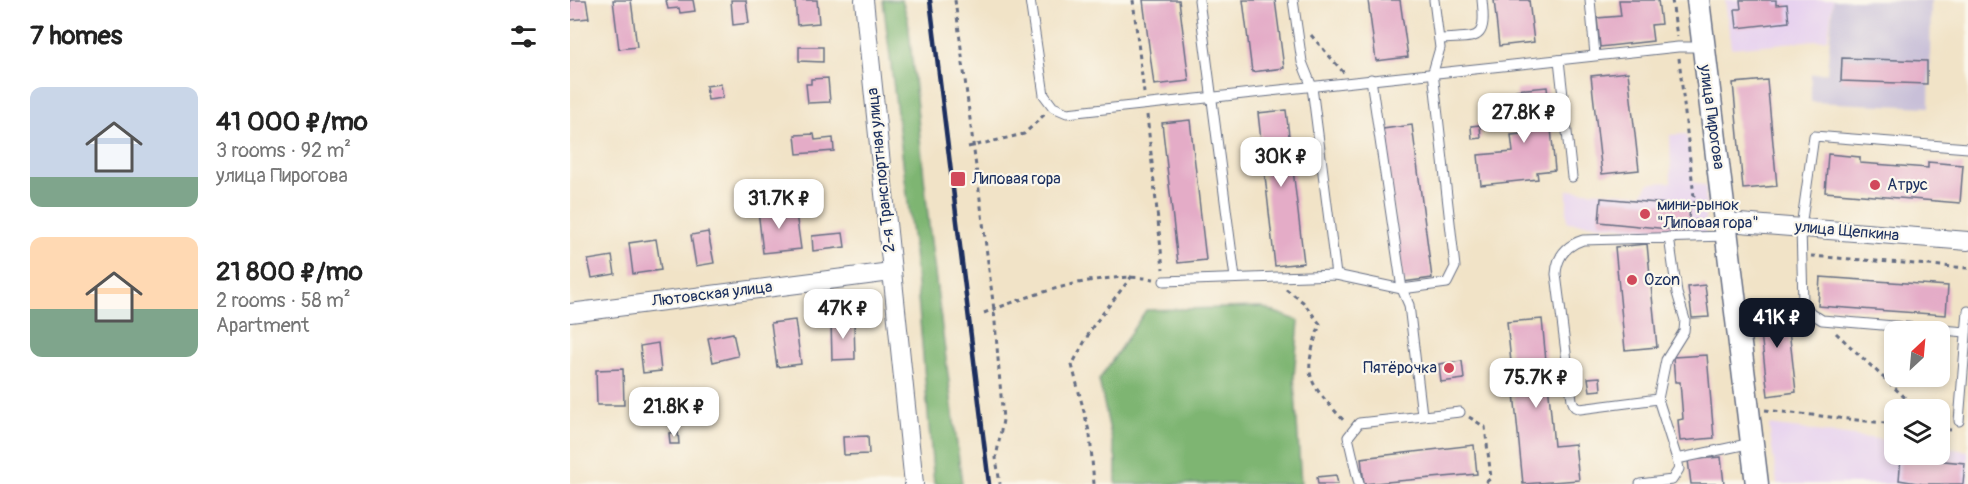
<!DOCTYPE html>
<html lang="en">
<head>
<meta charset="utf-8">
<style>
	:root { --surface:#fff; --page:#f6f6f6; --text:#222; --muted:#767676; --accent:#111827 }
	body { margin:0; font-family:Pangolin,sans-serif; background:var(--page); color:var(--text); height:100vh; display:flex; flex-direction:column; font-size:22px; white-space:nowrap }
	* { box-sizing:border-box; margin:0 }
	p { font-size:20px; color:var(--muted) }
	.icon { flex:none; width:33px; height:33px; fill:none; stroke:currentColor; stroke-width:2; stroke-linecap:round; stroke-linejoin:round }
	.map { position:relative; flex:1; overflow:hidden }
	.details { display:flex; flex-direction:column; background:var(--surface); width:570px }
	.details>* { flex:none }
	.needle { width:39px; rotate:26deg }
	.tools { position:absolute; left:1314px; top:321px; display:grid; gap:12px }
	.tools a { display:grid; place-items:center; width:66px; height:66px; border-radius:12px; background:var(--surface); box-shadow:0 3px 9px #0003; font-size:30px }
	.price { position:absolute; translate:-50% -51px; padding:0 14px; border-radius:12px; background:#fff; color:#222; font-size:20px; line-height:39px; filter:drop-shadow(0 2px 3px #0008) }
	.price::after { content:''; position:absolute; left:50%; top:36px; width:18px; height:14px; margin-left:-9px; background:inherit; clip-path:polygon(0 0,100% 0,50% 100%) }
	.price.current { background:var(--accent); color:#fff }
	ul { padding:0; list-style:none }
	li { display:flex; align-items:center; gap:18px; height:150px; padding:0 30px }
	li span { display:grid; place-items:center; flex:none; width:168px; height:120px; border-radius:12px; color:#555 }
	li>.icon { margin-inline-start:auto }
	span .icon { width:72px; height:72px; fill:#fffc; stroke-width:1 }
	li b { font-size:26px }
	h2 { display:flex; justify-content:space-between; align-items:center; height:72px; padding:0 30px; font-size:26px }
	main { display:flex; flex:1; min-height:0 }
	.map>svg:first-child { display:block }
</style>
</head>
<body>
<main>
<section class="details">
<h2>7 homes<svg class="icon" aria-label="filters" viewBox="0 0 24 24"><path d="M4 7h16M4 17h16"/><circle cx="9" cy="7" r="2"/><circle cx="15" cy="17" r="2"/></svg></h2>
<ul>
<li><span style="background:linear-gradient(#c9d6e8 75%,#7fa58c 0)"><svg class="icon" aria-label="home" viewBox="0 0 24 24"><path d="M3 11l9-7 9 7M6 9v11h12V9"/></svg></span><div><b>41 000 ₽/mo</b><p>3 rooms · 92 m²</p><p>улица Пирогова</p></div></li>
<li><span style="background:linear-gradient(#ffd9b3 60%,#7fa58c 0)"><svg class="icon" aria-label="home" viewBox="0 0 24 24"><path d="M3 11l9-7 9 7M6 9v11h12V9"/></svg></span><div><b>21 800 ₽/mo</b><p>2 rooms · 58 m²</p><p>Apartment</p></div></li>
</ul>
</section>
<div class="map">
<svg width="1398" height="484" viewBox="0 0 1398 484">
	<rect width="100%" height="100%" fill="#fbf7ec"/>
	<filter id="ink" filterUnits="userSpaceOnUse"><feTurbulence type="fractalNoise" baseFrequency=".0167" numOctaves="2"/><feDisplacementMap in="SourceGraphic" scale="12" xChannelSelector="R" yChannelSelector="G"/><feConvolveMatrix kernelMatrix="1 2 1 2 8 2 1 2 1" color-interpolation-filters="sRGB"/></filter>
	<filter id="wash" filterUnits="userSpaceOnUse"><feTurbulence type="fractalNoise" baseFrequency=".008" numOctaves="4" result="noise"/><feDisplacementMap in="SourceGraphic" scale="24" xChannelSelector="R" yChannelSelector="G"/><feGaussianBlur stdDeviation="1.35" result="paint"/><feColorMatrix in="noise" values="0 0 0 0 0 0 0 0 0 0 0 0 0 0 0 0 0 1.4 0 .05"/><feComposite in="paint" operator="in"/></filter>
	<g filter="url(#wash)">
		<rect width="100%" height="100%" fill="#f1e3c7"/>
		<g fill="#e7d2ef">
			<polygon points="1155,0 1263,0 1258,39 1161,48"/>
			<polygon points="1117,134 1123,182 1136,186 1135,235 997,222 997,190 1072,194 1079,183 1101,182 1100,135"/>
			<polygon points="1199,425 1324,441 1324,454 1370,454 1370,447 1398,451 1398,484 1207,484"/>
		</g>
		<polygon fill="#c8bfd8" points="1263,0 1361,0 1359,107 1241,102 1241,74 1257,73"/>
		<g fill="#7eb572" stroke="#4c7268" stroke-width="1.5">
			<polygon points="313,0 332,0 338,20 359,226 392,484 364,484 344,251"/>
			<polygon points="691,307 729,321 724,376 731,484 546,484 546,459 529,380 576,310"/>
		</g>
		<g id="blocks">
			<g fill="#e4acc7">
				<polygon points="0,0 16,0 19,18 0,20"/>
				<polygon points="43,0 61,0 67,47 49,49"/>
				<polygon points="96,0 123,0 125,11 110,13 109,8 98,9"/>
				<polygon points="161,0 176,0 179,23 163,25"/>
				<polygon points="225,0 247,0 249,23 227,25"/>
				<polygon points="573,0 609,0 619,81 584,85"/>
				<polygon points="673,0 705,0 714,68 682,72"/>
				<polygon points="798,0 830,0 838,57 806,61"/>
				<polygon points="924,0 959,0 964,42 929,46"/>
				<polygon points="1049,0 1088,0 1091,24 1081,25 1083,41 1030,47 1027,18 1051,16"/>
				<polygon points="1170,0 1206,0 1206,5 1217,4 1219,22 1167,28 1165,9 1171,9"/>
				<polygon points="229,47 253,47 253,62 229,61"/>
				<polygon points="1272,58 1357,61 1357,84 1271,81"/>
				<polygon points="1058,72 1069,170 1032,174 1021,76"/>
				<polygon points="258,78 260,102 238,103 236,84 241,84 241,79"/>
				<polygon points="1197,80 1207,186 1173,189 1163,83"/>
				<polygon points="151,84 153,98 138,100 136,86"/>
				<polygon points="977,87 985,170 967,172 968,179 911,185 908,155 943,152 941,135 951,134 946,90"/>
				<polygon points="716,110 734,263 705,266 688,113"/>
				<polygon points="620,120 636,260 608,263 592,123"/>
				<polygon points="842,125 862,278 833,282 813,129"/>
				<polygon points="910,125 911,138 902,139 901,126"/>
				<polygon points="244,134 245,140 263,138 264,151 227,154 225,135"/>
				<polygon points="1258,154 1290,157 1290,163 1358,168 1358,162 1393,165 1390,203 1255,192"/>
				<polygon points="1031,198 1120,206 1118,231 1029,222"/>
				<polygon points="225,206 231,249 193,253 188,210"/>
				<polygon points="138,232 144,263 126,266 121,235"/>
				<polygon points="273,233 275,247 243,251 242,236"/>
				<polygon points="86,239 91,270 63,274 59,243"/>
				<polygon points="1077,244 1087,347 1055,350 1045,247"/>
				<polygon points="42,256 45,274 22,278 18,260"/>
				<polygon points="1250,277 1378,286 1376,315 1248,306"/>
				<polygon points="1135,285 1139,317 1122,318 1118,287"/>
				<polygon points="1216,303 1226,392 1198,396 1188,306"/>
				<polygon points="972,319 984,446 1005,444 1009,480 953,484 937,322"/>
				<polygon points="225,320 231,364 207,367 201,323"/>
				<polygon points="261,321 284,321 285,359 262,360"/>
				<polygon points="163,333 168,356 143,362 138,338"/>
				<polygon points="88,343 91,371 73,373 70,346"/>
				<polygon points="1137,355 1144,438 1110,441 1108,420 1113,419 1110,382 1105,382 1103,357"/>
				<polygon points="892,361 894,379 871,382 869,364"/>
				<polygon points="53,369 54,405 27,405 26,370"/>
				<polygon points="1030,377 1031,390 1020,391 1018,378"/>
				<polygon points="108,432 109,444 100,444 99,433"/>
				<polygon points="298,436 299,454 274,455 273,437"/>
				<polygon points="904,445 907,474 794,484 791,458"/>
				<polygon points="1151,457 1154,484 1121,484 1118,460"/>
				<polygon points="1331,457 1395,463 1393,484 1353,484 1329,480"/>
				<polygon points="766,475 768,484 748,484 747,477"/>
			</g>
		</g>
	</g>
	<g filter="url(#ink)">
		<use href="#blocks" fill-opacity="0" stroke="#666e83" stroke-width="1.5"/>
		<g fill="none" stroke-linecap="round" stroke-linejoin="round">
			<defs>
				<g id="service">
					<polyline points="460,0 474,95 483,107 497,113 1108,47 1132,47"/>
					<polyline points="629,0 665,278"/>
					<polyline points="723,0 732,62 742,87 766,275"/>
					<polyline points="1020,0 1025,55"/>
					<path d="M869,39C907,36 917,44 912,0"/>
					<polyline points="989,60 1002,177"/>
					<polyline points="801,79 832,289 839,305 852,415"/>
					<path d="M1099,237L1107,293L1115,320L1114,331L1096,360L1088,399L1010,409L1005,407L1002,400L986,274C987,256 997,245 1013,240L1157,236"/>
					<polyline points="594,281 766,275 832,289 877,283 885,267 863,72 870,48 864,0"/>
					<polyline points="1396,332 1252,320 1241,313 1233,303 1231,227 1244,136 1398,148"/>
					<polyline points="1088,399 1107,459"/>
					<polyline points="1389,421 1398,311"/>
					<polyline points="789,484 778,437 789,423 890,412"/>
					<polyline points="1070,484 1102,480 1109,469 1107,459 1182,443"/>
				</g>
				<g id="minor">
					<polyline points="294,0 344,484"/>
					<polyline points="1157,222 1398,241"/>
					<polyline points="0,313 321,272"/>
				</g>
				<polyline id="tertiary" points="1128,0 1187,484"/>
			</defs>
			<use href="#service" stroke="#666e83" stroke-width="11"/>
			<use href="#minor" stroke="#666e83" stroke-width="20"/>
			<use href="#tertiary" stroke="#666e83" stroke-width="25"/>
			<g stroke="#666e83" stroke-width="3" stroke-dasharray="4.5 4.5" stroke-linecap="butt">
				<polyline points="385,0 424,310 433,420 426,458 430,484"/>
				<polyline points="563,0 574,93"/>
				<polyline points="1102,0 1107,37"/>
				<polyline points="741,35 774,73"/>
				<polyline points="1109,58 1127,225"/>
				<polyline points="577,115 593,269"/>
				<polyline points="398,147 454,134 475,114"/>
				<polyline points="1241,256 1398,268"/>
				<path d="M716,289L733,302L750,324C731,379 738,381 775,422"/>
				<path d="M414,313C467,293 527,271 584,279"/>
				<polyline points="1266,333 1348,410"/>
				<polyline points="1195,410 1324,424"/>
				<polyline points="899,417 915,427 921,478 914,484"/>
				<polyline points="1370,429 1381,430"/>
				<polyline points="524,484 520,435 502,365 523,326 562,276"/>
			</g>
			<use href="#service" stroke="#fff" stroke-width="9"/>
			<use href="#minor" stroke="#fff" stroke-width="18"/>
			<use href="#tertiary" stroke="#fff" stroke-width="22"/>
			<polyline stroke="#1b2f5e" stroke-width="4.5" points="360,0 419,484"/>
		</g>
	</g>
	<g fill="#d1495b" stroke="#fbf7ec" stroke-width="2">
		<rect x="380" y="171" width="16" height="16" rx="3"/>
		<circle cx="1305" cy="185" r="6"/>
		<circle cx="1075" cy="214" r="6"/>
		<circle cx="1062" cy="280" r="6"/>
		<circle cx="879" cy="368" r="6"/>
	</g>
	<g text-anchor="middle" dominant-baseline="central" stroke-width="4.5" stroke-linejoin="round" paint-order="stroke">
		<g font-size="16" fill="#1b2f5e" stroke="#fbf7ec">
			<text transform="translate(1142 117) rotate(82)">улица Пирогова</text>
			<text transform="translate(311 170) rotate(-96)">2-я Транспортная улица</text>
			<text transform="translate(1277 231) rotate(5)">улица Щепкина</text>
			<text transform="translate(142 294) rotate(-7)">Лютовская улица</text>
		</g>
		<g font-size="16" fill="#1b2f5e" stroke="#fbf7ec" text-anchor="start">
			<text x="402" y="179">Липовая гора</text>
			<text x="1317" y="185">Атрус</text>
			<text x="1087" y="205">мини-рынок<tspan x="1087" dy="18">"Липовая гора"</tspan></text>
			<text x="1074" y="280">Ozon</text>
			<text x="867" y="368" text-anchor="end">Пятёрочка</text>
		</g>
	</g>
</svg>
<div class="tools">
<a><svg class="needle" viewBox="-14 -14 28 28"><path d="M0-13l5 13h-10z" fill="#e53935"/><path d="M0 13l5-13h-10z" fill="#767676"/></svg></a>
<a><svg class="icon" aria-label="layers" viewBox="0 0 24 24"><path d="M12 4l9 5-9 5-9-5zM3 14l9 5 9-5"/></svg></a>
</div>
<b class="price" style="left:954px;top:144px">27.8K ₽</b>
<b class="price" style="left:711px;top:188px">30K ₽</b>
<b class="price" style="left:209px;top:230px">31.7K ₽</b>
<b class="price" style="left:273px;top:340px">47K ₽</b>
<b class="price current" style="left:1207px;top:349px">41K ₽</b>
<b class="price" style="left:966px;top:409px">75.7K ₽</b>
<b class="price" style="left:104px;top:438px">21.8K ₽</b>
</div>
</main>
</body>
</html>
